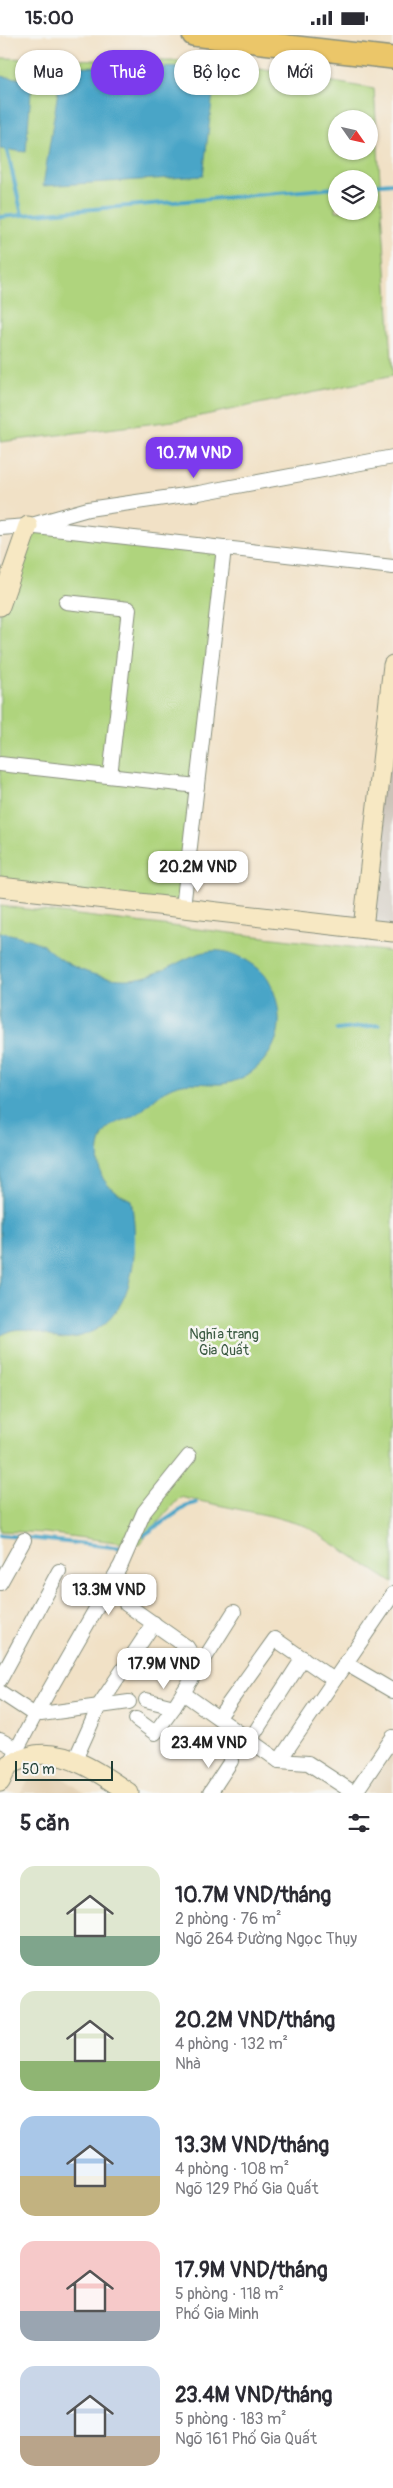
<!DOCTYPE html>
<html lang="vi">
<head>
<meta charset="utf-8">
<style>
	:root { --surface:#fff; --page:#f7f7f7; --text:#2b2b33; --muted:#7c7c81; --accent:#7c3aed }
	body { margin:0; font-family:Pangolin,sans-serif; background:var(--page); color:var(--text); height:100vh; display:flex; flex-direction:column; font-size:19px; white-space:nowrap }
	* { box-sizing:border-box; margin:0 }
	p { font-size:16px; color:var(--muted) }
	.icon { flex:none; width:28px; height:28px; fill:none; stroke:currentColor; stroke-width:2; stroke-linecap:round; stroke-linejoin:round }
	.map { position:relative; height:1758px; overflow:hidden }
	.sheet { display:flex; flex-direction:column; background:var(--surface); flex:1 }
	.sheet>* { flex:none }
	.top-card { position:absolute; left:15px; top:15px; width:364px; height:45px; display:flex; gap:10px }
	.needle { width:32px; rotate:124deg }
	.controls { position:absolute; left:328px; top:75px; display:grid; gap:10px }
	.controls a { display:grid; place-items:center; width:50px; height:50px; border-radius:50%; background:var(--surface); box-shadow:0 1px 4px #0004; font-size:25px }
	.scale { position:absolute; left:15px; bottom:12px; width:98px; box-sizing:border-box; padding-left:5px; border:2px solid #1f3d34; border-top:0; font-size:14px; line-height:18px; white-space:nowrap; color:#1f3d34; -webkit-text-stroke:4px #f6f6f2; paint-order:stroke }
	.price { position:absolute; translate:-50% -42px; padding:0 11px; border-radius:10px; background:#fff; color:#222; font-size:16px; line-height:32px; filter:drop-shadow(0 1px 2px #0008) }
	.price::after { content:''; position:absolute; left:50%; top:30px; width:15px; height:11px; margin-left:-8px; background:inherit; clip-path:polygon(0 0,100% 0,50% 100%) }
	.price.active { background:var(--accent); color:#fff }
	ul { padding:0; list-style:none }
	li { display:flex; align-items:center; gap:15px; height:125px; padding:0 20px }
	li span { display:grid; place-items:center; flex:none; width:140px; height:100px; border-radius:15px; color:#555 }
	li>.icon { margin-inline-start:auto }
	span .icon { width:60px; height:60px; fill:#fffc; stroke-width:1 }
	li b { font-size:21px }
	h2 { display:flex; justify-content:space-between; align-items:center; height:60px; padding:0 20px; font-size:21px }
	.tag { padding:0 18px; border-radius:22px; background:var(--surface); box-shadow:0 1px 4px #0004; font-size:18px; line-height:45px }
	.tag.active { background:var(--accent); color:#fff }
	.status { display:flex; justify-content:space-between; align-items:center; height:35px; padding:0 25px; background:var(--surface); direction:ltr }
	.status svg { height:14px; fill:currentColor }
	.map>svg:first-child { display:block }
</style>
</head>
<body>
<div class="status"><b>15:00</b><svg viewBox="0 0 49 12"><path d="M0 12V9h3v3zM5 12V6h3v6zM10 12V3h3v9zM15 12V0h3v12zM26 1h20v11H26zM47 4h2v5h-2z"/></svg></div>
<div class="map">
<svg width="393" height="1758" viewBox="0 0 393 1758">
	<rect width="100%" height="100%" fill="#f6f6f2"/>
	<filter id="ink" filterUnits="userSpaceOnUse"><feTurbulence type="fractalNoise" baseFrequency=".02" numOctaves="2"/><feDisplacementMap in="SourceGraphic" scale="10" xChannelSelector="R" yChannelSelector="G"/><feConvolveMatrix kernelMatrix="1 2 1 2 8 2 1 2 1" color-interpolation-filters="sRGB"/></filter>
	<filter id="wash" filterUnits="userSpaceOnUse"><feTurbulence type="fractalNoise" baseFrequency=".0096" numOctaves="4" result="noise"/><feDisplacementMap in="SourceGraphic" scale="20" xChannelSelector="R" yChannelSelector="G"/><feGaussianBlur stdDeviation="1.12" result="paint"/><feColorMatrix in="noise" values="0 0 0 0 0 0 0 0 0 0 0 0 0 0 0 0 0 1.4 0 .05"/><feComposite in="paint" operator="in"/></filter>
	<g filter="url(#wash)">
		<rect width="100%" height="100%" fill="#f1e1c6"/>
		<g fill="#e4d2b5">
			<polygon points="393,1718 393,1758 366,1758"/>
			<polygon points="60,1741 85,1758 20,1758 29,1744"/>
		</g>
		<polygon fill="#cbc3b8" points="393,630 393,897 363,893"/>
		<g fill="#afd47d" stroke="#678858" fill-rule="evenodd">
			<path d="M0,23L219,27L374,54L393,341L181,385L0,407ZM336,84H369V116H336ZM336,144H369V176H336Z"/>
			<polygon points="28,491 224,513 183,873 0,852 0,564"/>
			<polygon points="0,871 393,917 393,1548 306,1491 271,1481 180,1462 138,1510 46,1498 0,1496"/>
		</g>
		<g fill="#48a5c7" stroke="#34717e">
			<polygon points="62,31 216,33 203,141 43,151"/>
			<polygon points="0,41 32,45 26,117 0,114"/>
			<path d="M0,897C15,900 29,903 43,910C48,914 53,919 58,922C77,936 105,945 129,944C182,941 202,889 259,934C272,945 278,965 279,981C282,1014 253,1046 221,1049C205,1050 188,1045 172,1052C158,1058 151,1068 140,1077C130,1085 116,1085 107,1095C96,1106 96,1132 104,1145C111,1155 121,1160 131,1165C139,1209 137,1278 89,1298C81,1301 72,1304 63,1303C42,1300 22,1286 0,1301Z"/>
		</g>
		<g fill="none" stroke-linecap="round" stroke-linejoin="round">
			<g stroke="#48a5c7" stroke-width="4">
				<polyline points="7,114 22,180"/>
				<polyline points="369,150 393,148"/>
				<polyline points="0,182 336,153"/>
				<polyline points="337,995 379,990"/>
				<polyline points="0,1500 123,1513"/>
				<polyline points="144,1500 188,1470 196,1468"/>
			</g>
		</g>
	</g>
	<g filter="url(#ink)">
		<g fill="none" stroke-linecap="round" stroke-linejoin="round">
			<defs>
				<g id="street">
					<polyline points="36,492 393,532"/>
					<polyline points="0,493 28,491 88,474 199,458 393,422"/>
					<polyline points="66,567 129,574 110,741"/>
					<polyline points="0,729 197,751"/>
					<polyline points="183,873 224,513"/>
					<polyline points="0,1548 24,1505"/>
					<polyline points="126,1569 187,1612 199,1631"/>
					<polyline points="345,1628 393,1656"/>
					<polyline points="0,1645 59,1536"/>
					<polyline points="0,1657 35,1680"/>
					<polyline points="183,1658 279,1726 308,1728 354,1758"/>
					<polyline points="146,1665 174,1672"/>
					<polyline points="37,1677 41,1679 129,1667"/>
					<polyline points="219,1682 275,1604 334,1645"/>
					<polyline points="136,1684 155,1698 174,1672 234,1577"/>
					<polyline points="0,1705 17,1714"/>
					<polyline points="250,1705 303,1623"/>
					<polyline points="279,1726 393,1559"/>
					<polyline points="74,1727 100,1669 154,1588"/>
					<polyline points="9,1729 35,1680 121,1530 144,1477 189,1421"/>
					<polyline points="210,1758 231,1726"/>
					<polyline points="355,1758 393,1702"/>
				</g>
				<g id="secondary">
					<polyline points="0,571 28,491"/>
					<polyline points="0,852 393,897"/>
					<polyline points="363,893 393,630"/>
					<path d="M0,1747L9,1729C18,1726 27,1722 35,1720C68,1715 103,1740 129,1758"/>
				</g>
				<polyline id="primary" points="193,0 393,23"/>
			</defs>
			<use href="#street" stroke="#888f7d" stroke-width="16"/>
			<use href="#secondary" stroke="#888f7d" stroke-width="21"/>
			<use href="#primary" stroke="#888f7d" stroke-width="24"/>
			<use href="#street" stroke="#fff" stroke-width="14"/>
			<use href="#secondary" stroke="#f7e8c3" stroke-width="19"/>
			<use href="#primary" stroke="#ebc669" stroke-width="21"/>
		</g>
	</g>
	<g text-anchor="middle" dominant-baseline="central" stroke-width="5" stroke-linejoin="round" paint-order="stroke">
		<g font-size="14" fill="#3c5b43" stroke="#f6f6f2">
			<text x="224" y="1299">Nghĩa trang<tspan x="224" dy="16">Gia Quất</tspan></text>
		</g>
	</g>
</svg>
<div class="controls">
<a><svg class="needle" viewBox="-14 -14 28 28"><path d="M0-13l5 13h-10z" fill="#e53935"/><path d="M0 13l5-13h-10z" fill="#7c7c81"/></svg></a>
<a><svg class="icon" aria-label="layers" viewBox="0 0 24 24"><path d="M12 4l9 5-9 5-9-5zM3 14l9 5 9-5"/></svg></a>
</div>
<div class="scale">50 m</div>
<b class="price active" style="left:194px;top:444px">10.7M VND</b>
<b class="price" style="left:198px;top:858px">20.2M VND</b>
<b class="price" style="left:109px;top:1581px">13.3M VND</b>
<b class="price" style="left:164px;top:1655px">17.9M VND</b>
<b class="price" style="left:209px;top:1734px">23.4M VND</b>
<div class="top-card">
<a class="tag">Mua</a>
<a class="tag active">Thuê</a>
<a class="tag">Bộ lọc</a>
<a class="tag">Mới</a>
</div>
</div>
<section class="sheet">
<h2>5 căn<svg class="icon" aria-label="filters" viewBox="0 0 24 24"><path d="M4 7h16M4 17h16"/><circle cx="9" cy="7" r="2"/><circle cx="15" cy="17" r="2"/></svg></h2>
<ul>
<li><span style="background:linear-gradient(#dfe7d0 70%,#7fa58c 0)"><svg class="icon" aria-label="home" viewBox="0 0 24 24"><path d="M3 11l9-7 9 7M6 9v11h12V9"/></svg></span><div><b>10.7M VND/tháng</b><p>2 phòng · 76 m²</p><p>Ngõ 264 Đường Ngọc Thụy</p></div></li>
<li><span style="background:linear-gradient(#dfe7d0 70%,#8fb573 0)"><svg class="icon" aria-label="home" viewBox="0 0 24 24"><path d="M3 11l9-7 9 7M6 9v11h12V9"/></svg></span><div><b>20.2M VND/tháng</b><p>4 phòng · 132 m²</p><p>Nhà</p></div></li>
<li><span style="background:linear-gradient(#a9c7e8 60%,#c2b280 0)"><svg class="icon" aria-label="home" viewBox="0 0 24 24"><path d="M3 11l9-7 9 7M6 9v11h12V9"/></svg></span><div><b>13.3M VND/tháng</b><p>4 phòng · 108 m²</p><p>Ngõ 129 Phố Gia Quất</p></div></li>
<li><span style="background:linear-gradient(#f6c9c9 70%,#9aa5b1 0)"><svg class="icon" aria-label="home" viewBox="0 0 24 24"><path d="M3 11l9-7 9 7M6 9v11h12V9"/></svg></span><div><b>17.9M VND/tháng</b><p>5 phòng · 118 m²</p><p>Phố Gia Minh</p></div></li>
<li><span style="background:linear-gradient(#c9d6e8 70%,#b9a48a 0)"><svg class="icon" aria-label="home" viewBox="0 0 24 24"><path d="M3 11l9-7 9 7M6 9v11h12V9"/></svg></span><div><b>23.4M VND/tháng</b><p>5 phòng · 183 m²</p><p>Ngõ 161 Phố Gia Quất</p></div></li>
</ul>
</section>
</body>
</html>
